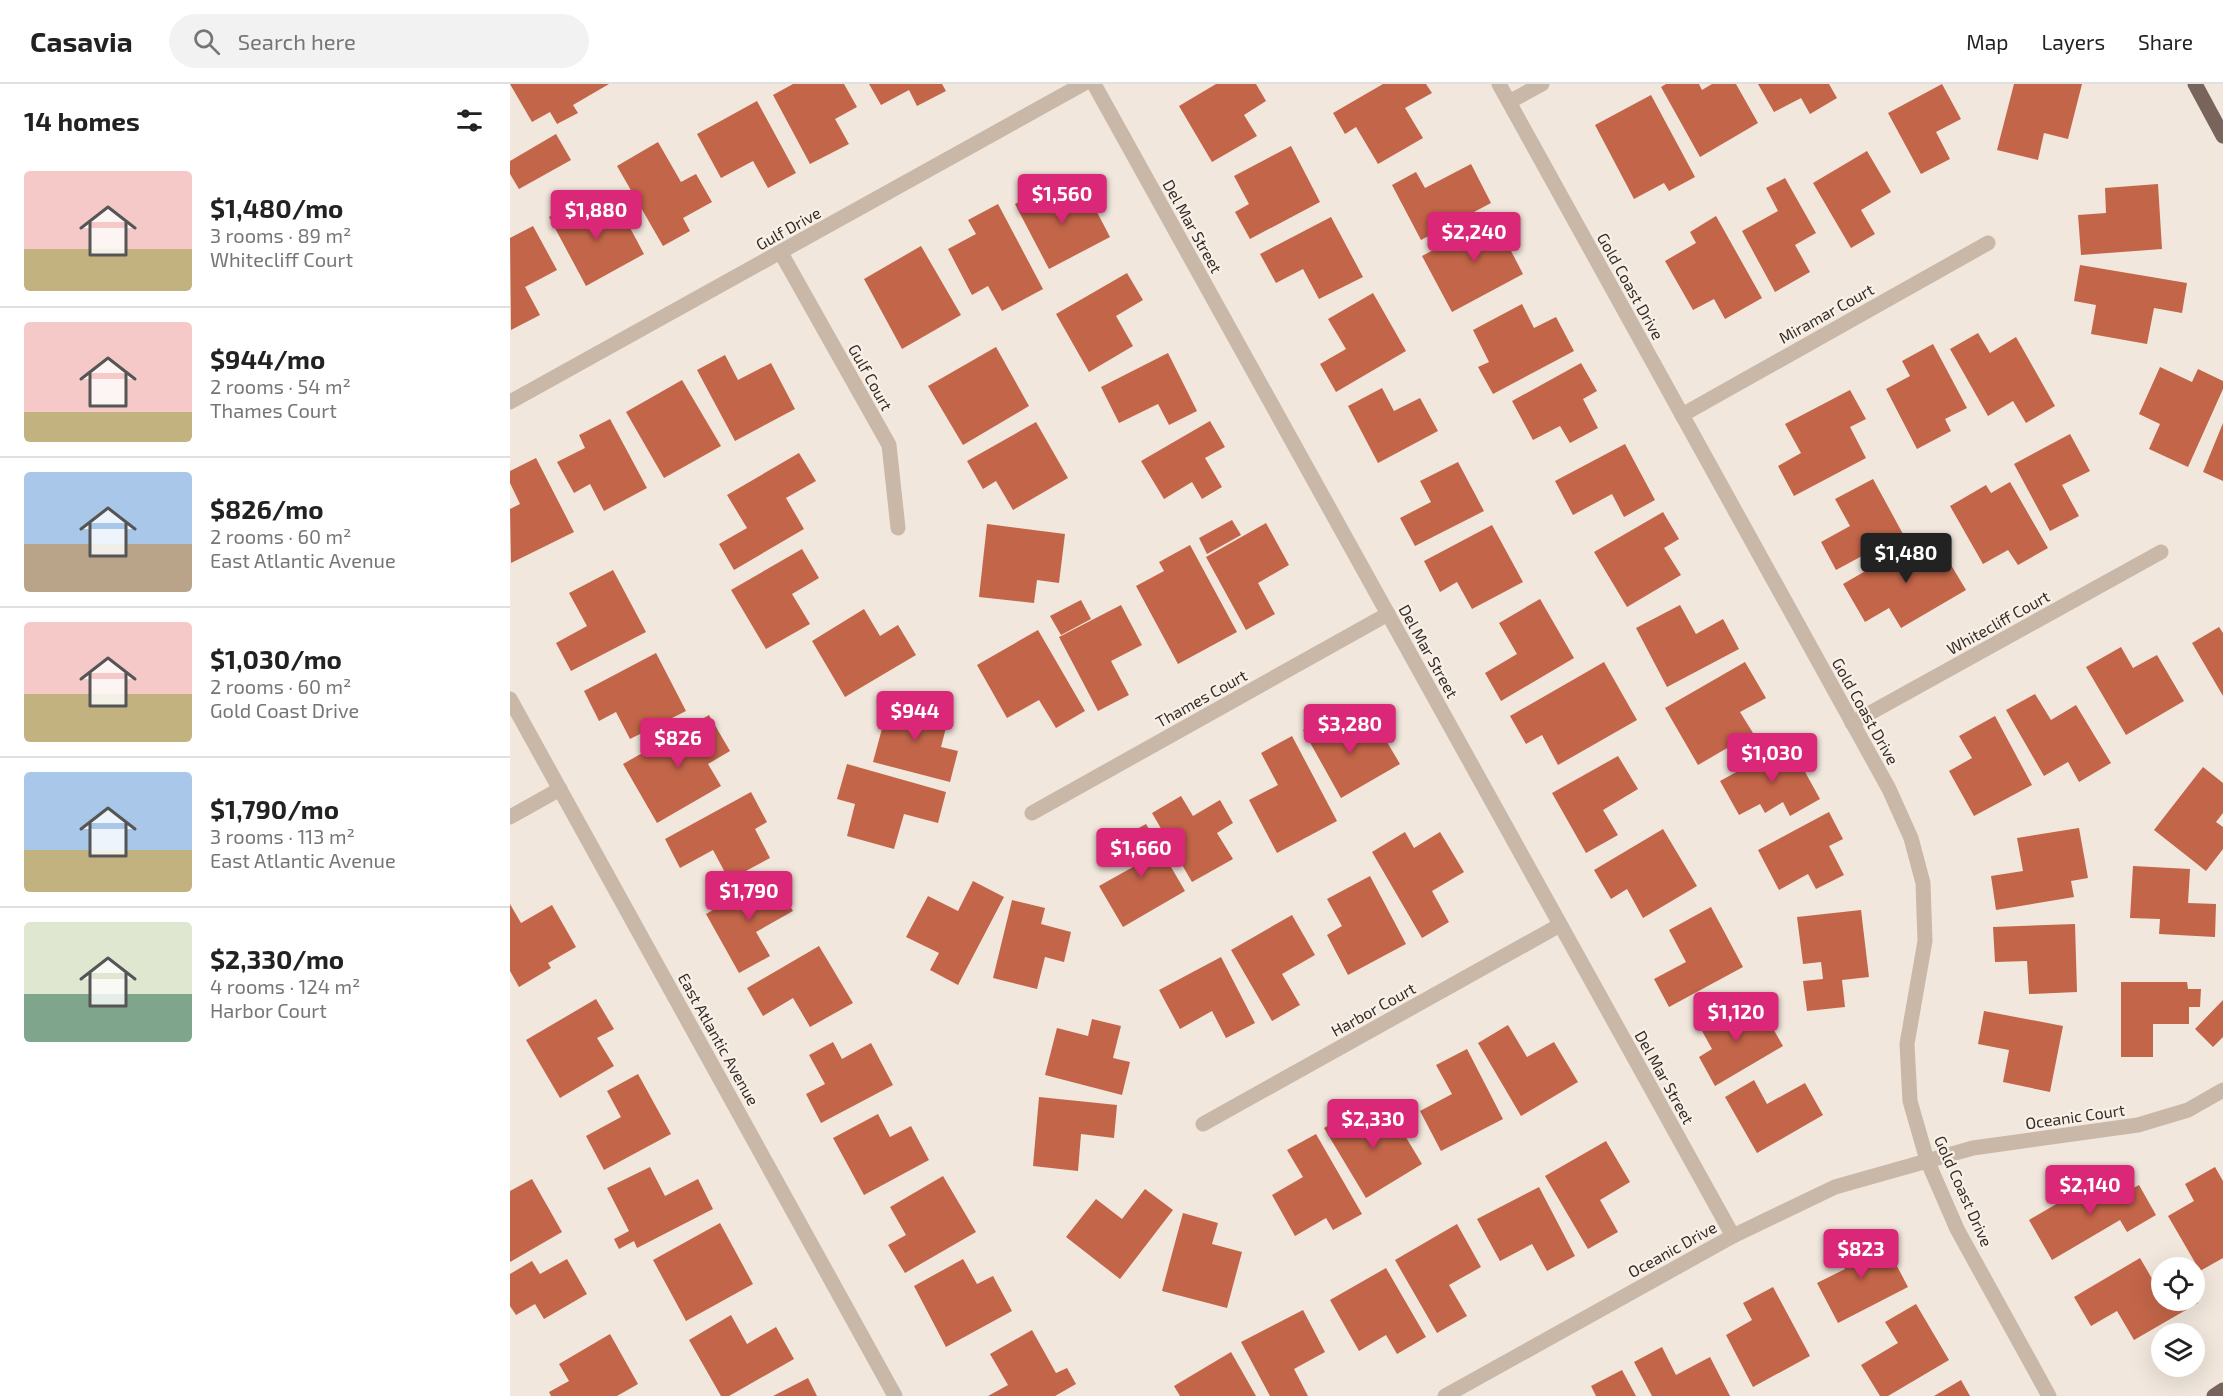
<!DOCTYPE html>
<html lang="en">
<head>
<meta charset="utf-8">
<style>
	:root { --surface:#fff; --page:#f2f2f2; --text:#222; --muted:#767676; --line:#e0e0e0; --accent:#db2777 }
	body { margin:0; font-family:"Exo 2",sans-serif; background:var(--page); color:var(--text); height:100vh; display:flex; flex-direction:column; font-size:22px; white-space:nowrap }
	* { box-sizing:border-box; margin:0 }
	p { font-size:20px; color:var(--muted) }
	.icon { flex:none; width:33px; height:33px; fill:none; stroke:currentColor; stroke-width:2; stroke-linecap:round; stroke-linejoin:round }
	.map { position:relative; flex:1; overflow:hidden }
	.sheet { display:flex; flex-direction:column; background:var(--surface); width:510px }
	.sheet>* { flex:none }
	.buttons { position:absolute; left:1641px; top:1173px; display:grid; gap:12px }
	.buttons a { display:grid; place-items:center; width:54px; height:54px; border-radius:50%; background:var(--surface); box-shadow:0 6px 24px #0002; font-size:30px }
	.price { position:absolute; translate:-50% -51px; padding:0 14px; border-radius:6px; background:var(--accent); color:#fff; font-size:20px; line-height:39px; filter:drop-shadow(0 2px 3px #0008) }
	.price::after { content:''; position:absolute; left:50%; top:36px; width:18px; height:14px; margin-left:-9px; background:inherit; clip-path:polygon(0 0,100% 0,50% 100%) }
	.price.on { background:#222; color:#fff }
	ul { padding:0; list-style:none }
	li { display:flex; align-items:center; gap:18px; height:150px; padding:0 24px }
	li+li { border-top:2px solid var(--line) }
	li span { display:grid; place-items:center; flex:none; width:168px; height:120px; border-radius:6px; color:#555 }
	li>.icon { margin-inline-start:auto }
	span .icon { width:72px; height:72px; fill:#fffc; stroke-width:1 }
	li b { font-size:26px }
	h2 { display:flex; justify-content:space-between; align-items:center; height:72px; padding:0 24px; font-size:26px }
	header { display:flex; align-items:center; gap:36px; box-sizing:border-box; height:84px; padding:0 30px; background:var(--surface); border-bottom:2px solid var(--line) }
	header strong { font-size:28px }
	nav { display:flex; gap:33px; margin-inline-start:auto; font-size:21px }
	.search { width:420px; height:54px; background:var(--page); display:flex; align-items:center; gap:15px; box-sizing:border-box; padding:0 21px; border-radius:33px; color:var(--muted); font-size:22px }
	main { display:flex; flex:1; min-height:0 }
	.map>svg:first-child { display:block }
</style>
</head>
<body>
<header>
<strong>Casavia</strong>
<div class="search"><svg class="icon" aria-label="search" viewBox="0 0 24 24"><circle cx="10" cy="10" r="6"/><path d="M15 15l6 6"/></svg>Search here</div>
<nav><a>Map</a><a>Layers</a><a>Share</a></nav>
</header>
<main>
<section class="sheet">
<h2>14 homes<svg class="icon" aria-label="filters" viewBox="0 0 24 24"><path d="M4 7h16M4 17h16"/><circle cx="9" cy="7" r="2"/><circle cx="15" cy="17" r="2"/></svg></h2>
<ul>
<li><span style="background:linear-gradient(#f6c9c9 65%,#c2b280 0)"><svg class="icon" aria-label="home" viewBox="0 0 24 24"><path d="M3 11l9-7 9 7M6 9v11h12V9"/></svg></span><div><b>$1,480/mo</b><p>3 rooms · 89 m²</p><p>Whitecliff Court</p></div></li>
<li><span style="background:linear-gradient(#f6c9c9 75%,#c2b280 0)"><svg class="icon" aria-label="home" viewBox="0 0 24 24"><path d="M3 11l9-7 9 7M6 9v11h12V9"/></svg></span><div><b>$944/mo</b><p>2 rooms · 54 m²</p><p>Thames Court</p></div></li>
<li><span style="background:linear-gradient(#a9c7e8 60%,#b9a48a 0)"><svg class="icon" aria-label="home" viewBox="0 0 24 24"><path d="M3 11l9-7 9 7M6 9v11h12V9"/></svg></span><div><b>$826/mo</b><p>2 rooms · 60 m²</p><p>East Atlantic Avenue</p></div></li>
<li><span style="background:linear-gradient(#f6c9c9 60%,#c2b280 0)"><svg class="icon" aria-label="home" viewBox="0 0 24 24"><path d="M3 11l9-7 9 7M6 9v11h12V9"/></svg></span><div><b>$1,030/mo</b><p>2 rooms · 60 m²</p><p>Gold Coast Drive</p></div></li>
<li><span style="background:linear-gradient(#a9c7e8 65%,#c2b280 0)"><svg class="icon" aria-label="home" viewBox="0 0 24 24"><path d="M3 11l9-7 9 7M6 9v11h12V9"/></svg></span><div><b>$1,790/mo</b><p>3 rooms · 113 m²</p><p>East Atlantic Avenue</p></div></li>
<li><span style="background:linear-gradient(#dfe7d0 60%,#7fa58c 0)"><svg class="icon" aria-label="home" viewBox="0 0 24 24"><path d="M3 11l9-7 9 7M6 9v11h12V9"/></svg></span><div><b>$2,330/mo</b><p>4 rooms · 124 m²</p><p>Harbor Court</p></div></li>
</ul>
</section>
<div class="map">
<svg width="1713" height="1312" viewBox="0 0 1713 1312">
	<rect width="100%" height="100%" fill="#f1e7dc"/>
	<g fill="#c36549">
		<polygon points="0,0 99,0 63,21 68,29 47,40 40,28 22,38"/>
		<polygon points="283,0 334,0 347,23 325,35 339,60 300,80 263,11"/>
		<polygon points="359,0 432,0 436,7 407,22 399,6 371,21"/>
		<polygon points="706,0 746,0 756,17 734,31 747,52 702,78 669,22"/>
		<polygon points="873,0 916,0 922,9 895,24 913,54 868,80 846,43 835,50 823,29"/>
		<polygon points="1156,0 1189,0 1192,6 1202,0 1226,0 1248,39 1190,73 1151,3"/>
		<polygon points="1248,0 1319,0 1327,14 1300,30 1291,14 1264,28"/>
		<polygon points="1432,0 1451,35 1426,48 1440,75 1411,90 1378,29"/>
		<polygon points="1504,0 1572,0 1558,55 1534,49 1528,76 1487,66"/>
		<polygon points="1141,11 1185,93 1159,107 1154,99 1124,115 1085,41"/>
		<polygon points="247,17 286,89 258,104 243,77 211,94 187,50"/>
		<polygon points="46,50 61,76 9,105 0,90 0,77"/>
		<polygon points="148,58 171,98 186,90 202,118 173,134 180,147 153,162 107,82"/>
		<polygon points="781,62 810,118 740,155 725,128 739,120 724,92"/>
		<polygon points="1357,67 1381,108 1351,126 1365,150 1341,164 1303,99"/>
		<polygon points="961,80 981,119 911,156 882,101 906,88 915,104"/>
		<polygon points="1275,94 1306,149 1285,161 1300,188 1265,208 1232,147 1268,127 1256,104"/>
		<polygon points="1648,100 1652,165 1571,171 1568,131 1596,129 1595,104"/>
		<polygon points="539,102 549,121 576,107 600,153 539,185 505,120"/>
		<polygon points="75,114 88,137 110,125 134,170 76,202 39,133"/>
		<polygon points="488,120 533,205 492,227 478,202 462,211 438,165 466,150 458,136"/>
		<polygon points="990,130 1006,161 1000,165 1013,190 942,228 912,172"/>
		<polygon points="1206,132 1252,214 1215,235 1204,215 1183,226 1155,177 1186,159 1180,148"/>
		<polygon points="821,133 853,193 809,215 793,185 766,199 750,170"/>
		<polygon points="23,142 47,186 15,203 30,231 1,246 0,154"/>
		<polygon points="411,162 451,231 392,265 354,195"/>
		<polygon points="1570,181 1677,199 1672,229 1644,224 1637,260 1581,250 1586,221 1564,217"/>
		<polygon points="617,189 633,216 606,232 623,262 579,288 546,230"/>
		<polygon points="863,209 896,267 826,308 810,280 836,265 818,235"/>
		<polygon points="1012,220 1024,244 1046,233 1064,267 983,310 968,283 979,278 963,246"/>
		<polygon points="1468,249 1480,269 1506,253 1545,322 1516,339 1503,317 1478,332 1440,265"/>
		<polygon points="1423,260 1457,324 1435,335 1441,347 1407,365 1376,305 1400,292 1392,277"/>
		<polygon points="486,263 519,322 453,361 418,302"/>
		<polygon points="658,269 687,327 659,341 648,320 609,339 591,303"/>
		<polygon points="215,271 228,296 261,279 285,325 225,357 187,286"/>
		<polygon points="1071,279 1087,307 1073,315 1088,344 1060,359 1050,342 1023,356 1002,317"/>
		<polygon points="1650,283 1682,298 1688,285 1713,297 1713,305 1678,383 1639,365 1650,340 1629,330"/>
		<polygon points="172,296 211,362 154,394 116,328"/>
		<polygon points="872,304 884,327 910,314 928,347 868,379 838,322"/>
		<polygon points="1340,306 1356,335 1340,343 1356,374 1284,412 1268,382 1291,369 1275,340"/>
		<polygon points="100,335 137,404 94,427 80,400 64,409 47,378 75,364 69,351"/>
		<polygon points="700,337 715,363 695,374 712,403 692,415 682,398 654,415 631,377"/>
		<polygon points="526,338 558,394 503,426 486,397 473,405 457,377"/>
		<polygon points="1713,339 1713,397 1693,388"/>
		<polygon points="1560,350 1580,387 1552,401 1569,432 1540,447 1504,380"/>
		<polygon points="1115,360 1145,416 1114,433 1102,410 1063,431 1045,397"/>
		<polygon points="289,369 306,397 276,414 294,445 224,486 209,460 237,444 217,411"/>
		<polygon points="26,374 64,448 1,479 0,425 10,420 0,399 0,387"/>
		<polygon points="948,378 974,427 905,462 890,434 921,418 910,397"/>
		<polygon points="1363,395 1393,450 1326,486 1311,458 1340,442 1325,415"/>
		<polygon points="1500,398 1538,464 1508,481 1498,466 1473,480 1440,422 1476,401 1481,409"/>
		<polygon points="1153,428 1169,455 1154,464 1171,491 1117,523 1084,468"/>
		<polygon points="722,436 731,451 697,470 689,454"/>
		<polygon points="756,439 779,481 748,499 765,530 736,546 696,473"/>
		<polygon points="477,440 555,450 549,499 527,496 524,519 469,513"/>
		<polygon points="982,441 1013,498 962,525 947,498 930,508 914,477"/>
		<polygon points="1416,452 1429,475 1435,471 1456,506 1391,544 1379,524 1355,538 1333,500"/>
		<polygon points="680,461 727,548 668,580 626,502 654,487 649,478"/>
		<polygon points="292,465 309,494 282,510 300,540 256,565 221,506"/>
		<polygon points="103,486 136,548 61,587 46,559 77,542 59,509"/>
		<polygon points="1030,515 1064,574 991,617 975,589 1007,570 989,539"/>
		<polygon points="571,516 581,535 551,551 540,532"/>
		<polygon points="611,521 632,561 601,577 619,611 588,627 549,553"/>
		<polygon points="1170,521 1186,550 1213,535 1229,565 1157,603 1126,544"/>
		<polygon points="354,525 370,552 388,541 406,571 335,613 302,557"/>
		<polygon points="1709,543 1713,549 1713,612 1682,559"/>
		<polygon points="528,546 575,627 546,644 529,616 497,634 467,581"/>
		<polygon points="1611,563 1623,584 1647,571 1674,617 1616,651 1576,583"/>
		<polygon points="146,569 176,627 120,655 106,628 89,637 74,607"/>
		<polygon points="1094,578 1127,636 1048,681 1032,651 1016,660 1000,632"/>
		<polygon points="1235,578 1256,614 1230,628 1243,649 1188,681 1155,624"/>
		<polygon points="1525,610 1541,636 1566,621 1601,679 1569,698 1558,678 1534,692 1496,626"/>
		<polygon points="380,615 439,632 431,663 448,667 440,698 363,678"/>
		<polygon points="821,630 837,659 867,641 890,680 831,714 793,646"/>
		<polygon points="199,631 220,667 198,680 211,702 147,739 113,680"/>
		<polygon points="1485,632 1522,701 1464,732 1439,687 1462,674 1449,652"/>
		<polygon points="782,652 827,737 767,769 739,716 768,701 751,669"/>
		<polygon points="1279,659 1310,715 1280,732 1273,718 1255,729 1250,720 1229,731 1210,697"/>
		<polygon points="1108,672 1128,705 1093,726 1108,751 1076,769 1042,709"/>
		<polygon points="337,680 436,708 428,739 394,730 384,765 337,752 345,720 327,715"/>
		<polygon points="1693,683 1713,699 1713,729 1706,738 1713,743 1713,765 1696,787 1644,746"/>
		<polygon points="241,708 257,738 245,745 260,774 219,796 203,766 170,784 155,755"/>
		<polygon points="671,712 683,732 710,716 723,739 707,749 723,775 682,798 642,729"/>
		<polygon points="1319,728 1333,755 1319,762 1334,791 1306,805 1298,790 1269,806 1248,766"/>
		<polygon points="636,740 675,807 613,843 589,802 623,783 607,756"/>
		<polygon points="1569,744 1578,794 1561,797 1564,813 1486,826 1481,792 1513,787 1507,754"/>
		<polygon points="1153,745 1187,802 1133,834 1117,805 1101,815 1084,786"/>
		<polygon points="895,748 904,764 930,748 954,788 922,807 939,838 912,854 862,768"/>
		<polygon points="1623,782 1680,785 1678,819 1706,820 1705,853 1649,850 1650,835 1620,834"/>
		<polygon points="263,792 283,827 246,848 260,872 229,889 196,830"/>
		<polygon points="860,792 896,860 838,891 817,851 832,842 817,815"/>
		<polygon points="463,797 494,813 448,901 420,886 429,869 396,853 418,812 448,827"/>
		<polygon points="502,816 535,824 531,840 561,848 554,878 535,873 527,905 483,894"/>
		<polygon points="0,820 11,839 42,821 66,863 38,879 41,884 9,903 0,887"/>
		<polygon points="1201,823 1233,883 1159,923 1144,895 1176,878 1159,846"/>
		<polygon points="1351,826 1359,893 1332,896 1335,923 1297,927 1293,897 1313,895 1311,878 1293,880 1287,833"/>
		<polygon points="782,831 805,871 772,890 790,921 762,937 721,866"/>
		<polygon points="1565,840 1567,908 1519,910 1517,877 1485,878 1483,843"/>
		<polygon points="309,862 343,919 300,943 283,914 253,932 237,904"/>
		<polygon points="711,873 745,939 716,954 702,927 670,945 649,906"/>
		<polygon points="1611,898 1677,898 1678,905 1691,905 1690,923 1679,923 1679,940 1643,940 1643,973 1611,973"/>
		<polygon points="86,915 104,945 87,954 104,982 50,1014 16,956"/>
		<polygon points="1713,916 1713,953 1703,963 1685,945"/>
		<polygon points="1213,923 1224,941 1252,925 1273,962 1205,1002 1189,973 1202,965 1187,938"/>
		<polygon points="1474,927 1553,942 1540,1008 1493,998 1499,966 1468,960"/>
		<polygon points="582,935 611,942 603,974 620,978 612,1011 535,991 547,944 578,952"/>
		<polygon points="998,941 1017,973 1044,958 1068,998 1011,1032 968,959"/>
		<polygon points="323,958 332,975 361,959 383,1001 311,1039 296,1010 315,1000 299,971"/>
		<polygon points="957,965 993,1035 931,1067 910,1027 942,1010 926,981"/>
		<polygon points="128,990 161,1050 94,1086 76,1052 111,1033 97,1007"/>
		<polygon points="1244,996 1257,1020 1295,999 1313,1031 1247,1069 1215,1013"/>
		<polygon points="529,1013 607,1021 604,1054 571,1050 568,1087 523,1082"/>
		<polygon points="879,1025 912,1080 856,1114 814,1044 844,1026 853,1040"/>
		<polygon points="368,1030 380,1053 401,1042 419,1076 354,1111 323,1054"/>
		<polygon points="806,1050 852,1130 823,1146 816,1134 785,1152 762,1111 793,1093 777,1066"/>
		<polygon points="1096,1057 1120,1098 1090,1116 1108,1148 1078,1165 1035,1092"/>
		<polygon points="140,1083 155,1112 188,1095 203,1125 127,1164 124,1157 109,1165 104,1155 119,1147 97,1104"/>
		<polygon points="1705,1083 1713,1097 1713,1174 1690,1187 1658,1132 1684,1117 1675,1100"/>
		<polygon points="433,1092 466,1148 395,1189 378,1161 396,1151 380,1123"/>
		<polygon points="1594,1092 1607,1113 1629,1101 1646,1131 1617,1148 1610,1136 1542,1176 1519,1136"/>
		<polygon points="22,1095 52,1148 0,1178 0,1107"/>
		<polygon points="1029,1103 1065,1172 1037,1187 1022,1160 990,1177 967,1135"/>
		<polygon points="635,1105 663,1126 610,1195 556,1153 586,1115 612,1135"/>
		<polygon points="673,1129 708,1139 702,1160 732,1168 717,1224 652,1207"/>
		<polygon points="210,1139 243,1200 176,1237 143,1176"/>
		<polygon points="947,1140 971,1183 939,1201 957,1232 927,1249 885,1176"/>
		<polygon points="1354,1153 1364,1172 1378,1165 1398,1203 1328,1239 1307,1199 1335,1185 1326,1167"/>
		<polygon points="1630,1174 1648,1205 1652,1203 1652,1216 1684,1216 1684,1212 1688,1219 1624,1256 1607,1227 1581,1242 1564,1213"/>
		<polygon points="57,1175 77,1210 34,1235 25,1220 6,1231 0,1222 0,1190 22,1177 30,1190"/>
		<polygon points="453,1175 467,1200 483,1192 502,1227 436,1263 404,1202"/>
		<polygon points="876,1184 916,1253 887,1270 876,1251 849,1267 820,1216"/>
		<polygon points="1263,1203 1300,1272 1243,1303 1216,1251 1242,1236 1233,1219"/>
		<polygon points="1406,1220 1439,1276 1378,1312 1370,1312 1351,1281 1388,1259 1375,1238"/>
		<polygon points="793,1226 815,1268 784,1285 798,1312 760,1312 731,1258"/>
		<polygon points="221,1231 237,1260 266,1243 284,1275 219,1312 211,1312 179,1256"/>
		<polygon points="522,1246 546,1289 557,1284 566,1300 545,1312 478,1312 498,1301 480,1270"/>
		<polygon points="100,1250 128,1300 107,1312 41,1312 39,1308 59,1297 49,1280"/>
		<polygon points="1152,1263 1166,1291 1200,1273 1220,1312 1142,1312 1124,1278"/>
		<polygon points="721,1268 746,1312 670,1312 664,1302"/>
		<polygon points="1112,1286 1126,1312 1086,1312 1081,1302"/>
		<polygon points="298,1294 307,1312 263,1312"/>
		<polygon points="1451,1296 1460,1312 1424,1312"/>
	</g>
	<g fill="none" stroke-linecap="round" stroke-linejoin="round">
		<g stroke="#c9b7a8" stroke-width="15">
			<polyline points="584,0 1223,1152"/>
			<polyline points="989,0 1379,705 1401,754 1413,799 1415,857 1397,960 1400,1017 1417,1076 1447,1145 1539,1312"/>
			<polyline points="999,18 1032,0"/>
			<polyline points="271,169 379,361 388,444"/>
			<polyline points="0,318 573,0"/>
			<polyline points="1172,331 1478,159"/>
			<polyline points="0,615 385,1312"/>
			<polyline points="1342,639 1651,468"/>
			<polyline points="522,729 878,530"/>
			<polyline points="0,733 50,705"/>
			<polyline points="693,1040 1050,841"/>
			<polyline points="935,1312 1223,1152 1325,1103 1463,1064 1628,1041 1678,1026 1713,1006"/>
		</g>
		<g stroke="#78645a" stroke-width="15">
			<polyline points="1685,0 1713,52"/>
			<polyline points="1704,1312 1713,1306"/>
		</g>
	</g>
	<g text-anchor="middle" dominant-baseline="central" stroke-width="4.5" stroke-linejoin="round" paint-order="stroke">
		<g font-size="16" fill="#362d28" stroke="#f9f1e8">
			<text transform="translate(683 142) rotate(61)">Del Mar Street</text>
			<text transform="translate(278 144) rotate(-29)">Gulf Drive</text>
			<text transform="translate(1121 202) rotate(61)">Gold Coast Drive</text>
			<text transform="translate(1316 229) rotate(-29)">Miramar Court</text>
			<text transform="translate(361 293) rotate(61)">Gulf Court</text>
			<text transform="translate(1488 538) rotate(-29)">Whitecliff Court</text>
			<text transform="translate(919 567) rotate(61)">Del Mar Street</text>
			<text transform="translate(691 614) rotate(-29)">Thames Court</text>
			<text transform="translate(1356 627) rotate(61)">Gold Coast Drive</text>
			<text transform="translate(863 925) rotate(-29)">Harbor Court</text>
			<text transform="translate(209 955) rotate(61)">East Atlantic Avenue</text>
			<text transform="translate(1155 993) rotate(61)">Del Mar Street</text>
			<text transform="translate(1565 1032) rotate(-8)">Oceanic Court</text>
			<text transform="translate(1454 1107) rotate(66)">Gold Coast Drive</text>
			<text transform="translate(1162 1165) rotate(-29)">Oceanic Drive</text>
		</g>
	</g>
</svg>
<div class="buttons">
<a><svg class="icon" aria-label="locate" viewBox="0 0 24 24"><circle cx="12" cy="12" r="6"/><path d="M12 2v4M12 18v4M2 12h4M18 12h4"/></svg></a>
<a><svg class="icon" aria-label="layers" viewBox="0 0 24 24"><path d="M12 4l9 5-9 5-9-5zM3 14l9 5 9-5"/></svg></a>
</div>
<b class="price" style="left:552px;top:141px">$1,560</b>
<b class="price" style="left:86px;top:157px">$1,880</b>
<b class="price" style="left:964px;top:179px">$2,240</b>
<b class="price on" style="left:1396px;top:500px">$1,480</b>
<b class="price" style="left:405px;top:658px">$944</b>
<b class="price" style="left:840px;top:671px">$3,280</b>
<b class="price" style="left:168px;top:685px">$826</b>
<b class="price" style="left:1262px;top:700px">$1,030</b>
<b class="price" style="left:631px;top:795px">$1,660</b>
<b class="price" style="left:239px;top:838px">$1,790</b>
<b class="price" style="left:1226px;top:959px">$1,120</b>
<b class="price" style="left:863px;top:1066px">$2,330</b>
<b class="price" style="left:1580px;top:1132px">$2,140</b>
<b class="price" style="left:1351px;top:1196px">$823</b>
</div>
</main>
</body>
</html>
